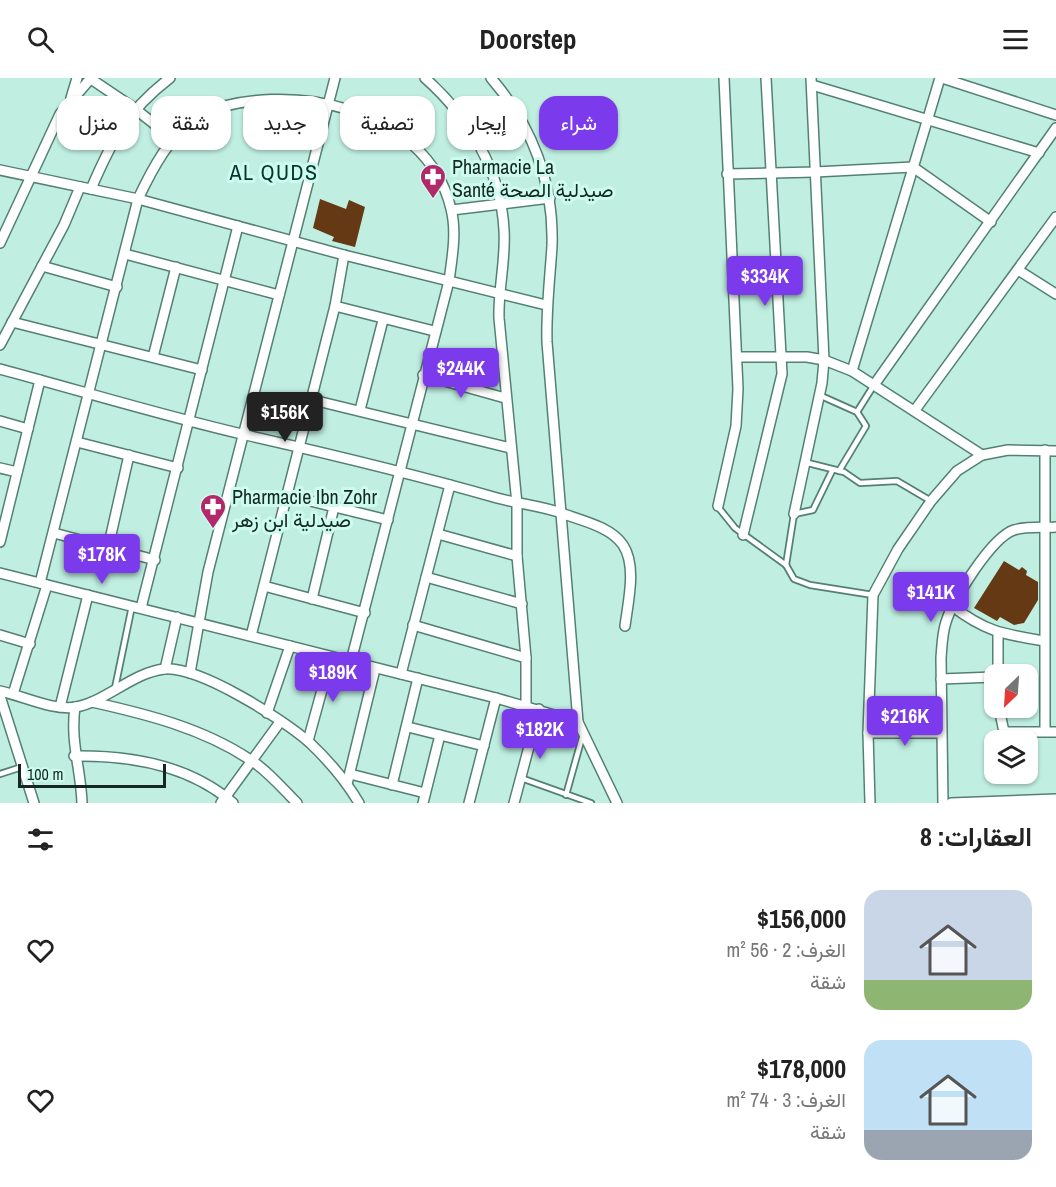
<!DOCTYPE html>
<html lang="ar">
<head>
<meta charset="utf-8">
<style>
	:root { --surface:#fff; --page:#f6f6f6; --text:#222; --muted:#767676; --accent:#7c3aed }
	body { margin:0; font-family:"Archivo Narrow",Vazirmatn,sans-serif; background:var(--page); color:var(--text); direction:rtl; height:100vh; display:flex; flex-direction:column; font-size:22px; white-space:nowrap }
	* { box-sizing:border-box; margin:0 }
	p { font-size:20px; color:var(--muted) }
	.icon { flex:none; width:33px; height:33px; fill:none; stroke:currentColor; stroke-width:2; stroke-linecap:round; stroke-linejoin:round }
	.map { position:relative; height:725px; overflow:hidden; direction:ltr }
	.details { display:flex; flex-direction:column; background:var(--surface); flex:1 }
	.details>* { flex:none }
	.top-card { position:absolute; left:18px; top:18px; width:600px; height:54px; direction:rtl; display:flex; gap:12px }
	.needle { width:39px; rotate:205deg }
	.controls { position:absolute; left:984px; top:586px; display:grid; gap:12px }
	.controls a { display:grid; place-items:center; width:54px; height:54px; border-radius:12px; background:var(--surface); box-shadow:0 2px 4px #0004; font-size:30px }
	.scale { position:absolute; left:18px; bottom:15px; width:148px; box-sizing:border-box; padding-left:6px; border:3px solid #142722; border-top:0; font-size:16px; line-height:21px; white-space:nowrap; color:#142722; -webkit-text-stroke:4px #cdfcef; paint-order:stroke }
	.price { position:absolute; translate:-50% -51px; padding:0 14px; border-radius:6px; background:var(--accent); color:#fff; font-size:20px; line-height:39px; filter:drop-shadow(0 2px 3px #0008) }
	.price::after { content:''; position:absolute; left:50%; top:36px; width:18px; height:14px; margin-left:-9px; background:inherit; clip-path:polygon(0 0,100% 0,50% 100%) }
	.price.on { background:#222; color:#fff }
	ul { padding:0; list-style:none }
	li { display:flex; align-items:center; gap:18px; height:150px; padding:0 24px }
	li span { display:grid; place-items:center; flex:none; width:168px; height:120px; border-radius:18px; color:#555 }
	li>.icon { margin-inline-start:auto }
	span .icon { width:72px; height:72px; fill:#fffc; stroke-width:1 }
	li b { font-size:26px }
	h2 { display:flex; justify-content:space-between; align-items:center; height:72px; padding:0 24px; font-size:26px }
	.chip { padding:0 21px; border-radius:18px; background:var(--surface); box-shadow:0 2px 4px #0004; font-size:21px; line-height:54px }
	.chip.on { background:var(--accent); color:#fff }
	header { display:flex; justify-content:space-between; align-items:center; height:78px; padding:0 24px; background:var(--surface); font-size:27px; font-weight:800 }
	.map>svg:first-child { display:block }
</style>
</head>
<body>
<header><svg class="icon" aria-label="menu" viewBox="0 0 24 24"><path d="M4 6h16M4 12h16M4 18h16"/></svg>Doorstep<svg class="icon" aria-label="search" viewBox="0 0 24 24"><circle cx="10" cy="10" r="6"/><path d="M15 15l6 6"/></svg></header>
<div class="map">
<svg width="1056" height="725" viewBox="0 0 1056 725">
	<rect width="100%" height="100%" fill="#c0efe2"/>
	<g fill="#663915">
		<polygon points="320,121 346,131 349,122 365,129 355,169 332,163 334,159 313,150"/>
		<polygon points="1004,483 1019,492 1022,489 1027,493 1026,497 1038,504 1038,522 1024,545 1014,547 1000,539 997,543 974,530"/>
	</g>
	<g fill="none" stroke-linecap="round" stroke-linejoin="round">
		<defs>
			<g id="service">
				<polyline points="819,317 857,334 866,348 839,393"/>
				<polyline points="857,334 874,307"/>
				<polyline points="804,384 844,394 860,405 897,403 931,423"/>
				<polyline points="832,393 813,432 794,436 786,487 794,501 810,507 873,517"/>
				<polyline points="718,429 735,450 786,487"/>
				<polyline points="115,610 132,528"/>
				<polyline points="0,696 22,689"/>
				<polyline points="521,700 591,725"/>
				<polyline points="566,717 583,656"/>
			</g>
			<g id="minor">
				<path d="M425,0C469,39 501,93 504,152C506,182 498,211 499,240L517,426V478L526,580V628"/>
				<path d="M491,0C532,47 554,105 552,168C550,200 546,231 547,264L578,644L617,725"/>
				<polyline points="942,0 1056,37"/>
				<polyline points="91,1 134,30 172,60"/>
				<polyline points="812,7 1039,75"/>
				<polyline points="71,20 77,0"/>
				<polyline points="0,92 138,121 344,177 546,227"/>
				<polyline points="727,96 815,94 913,89 991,144"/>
				<path d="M91,111C112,62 127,33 170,0"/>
				<polyline points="452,132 550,120"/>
				<polyline points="0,165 60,36 91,0"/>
				<polyline points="125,176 279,217"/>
				<polyline points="42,188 117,209"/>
				<polyline points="1018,192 1056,216"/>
				<polyline points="335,228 434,253"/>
				<polyline points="12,244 202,292"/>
				<polyline points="0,267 64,147 80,109"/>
				<polyline points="153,279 176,189"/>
				<polyline points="737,279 807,279 824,282 852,293 982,377 1008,372 1056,373"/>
				<path d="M0,291C82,313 164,338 246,357C330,376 414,396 497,420C519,426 543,428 564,436C583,443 611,449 623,467C637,488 628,524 625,548"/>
				<polyline points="852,293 940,0"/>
				<polyline points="423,297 505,320"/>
				<polyline points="874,307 1056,50"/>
				<polyline points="309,321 510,370"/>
				<polyline points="360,332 383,242"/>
				<polyline points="915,332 1056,139"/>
				<polyline points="0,343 28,351"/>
				<polyline points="77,364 178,390"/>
				<polyline points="0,390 17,394"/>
				<polyline points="286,417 388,442"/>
				<polyline points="718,428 736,348 738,311 724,0"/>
				<polyline points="794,436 822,305 824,282 811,0"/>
				<polyline points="54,455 155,482"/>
				<polyline points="438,456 517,478"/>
				<polyline points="743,457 782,296 766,0"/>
				<polyline points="0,464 40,302"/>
				<polyline points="108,470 129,377"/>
				<polyline points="0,495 496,620 578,644"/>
				<polyline points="426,499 522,526"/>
				<path d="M40,505L138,121C153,89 170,58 198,37C285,0 427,28 451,131C457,154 452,180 449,203L351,583"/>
				<polyline points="264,508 365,535"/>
				<polyline points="312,521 334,429"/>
				<path d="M952,528C986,554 1003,556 1044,563"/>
				<polyline points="141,530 238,148"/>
				<polyline points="413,547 526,580"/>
				<polyline points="0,557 30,566"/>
				<polyline points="251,558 335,228 344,177"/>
				<polyline points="165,591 177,539"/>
				<polyline points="190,595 208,494 335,0"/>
				<polyline points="401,596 450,407"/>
				<polyline points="998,597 998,556"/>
				<polyline points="941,601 994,599"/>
				<path d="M0,613C23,618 53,633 76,629C107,623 132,595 164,591C199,588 283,641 310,665C329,683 346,703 359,725"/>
				<polyline points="13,616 47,507"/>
				<polyline points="0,618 34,725"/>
				<path d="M92,624C146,636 202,650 249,681C267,692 282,710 297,725"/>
				<polyline points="60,629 88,517"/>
				<path d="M75,629C70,663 81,692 82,725"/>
				<polyline points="999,630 1004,654 1056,654"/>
				<polyline points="267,635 290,568"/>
				<polyline points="408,649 484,668"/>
				<polyline points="1045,653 1045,372"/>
				<polyline points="868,655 941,655"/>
				<polyline points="308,663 331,579"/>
				<path d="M74,678C130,677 189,687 233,725"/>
				<polyline points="350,696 425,715"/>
				<polyline points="347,706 375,591"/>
				<polyline points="392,707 418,600"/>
				<polyline points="221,725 280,644"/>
				<polyline points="423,725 440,657"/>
				<polyline points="469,725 496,620"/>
				<polyline points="514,725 539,631"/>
				<polyline points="870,725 868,655 873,517 898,471 931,423 957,393 982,377"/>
				<path d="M943,725L941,580C942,568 942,556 946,544C953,521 992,459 1014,452C1027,448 1042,450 1056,449"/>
				<polyline points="951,725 1056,721"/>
			</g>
		</defs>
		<use href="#service" stroke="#548074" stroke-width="8"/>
		<use href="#minor" stroke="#548074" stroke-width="12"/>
		<use href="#service" stroke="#fff" stroke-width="4.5"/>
		<use href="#minor" stroke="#fff" stroke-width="9"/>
	</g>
	<defs>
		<symbol id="pharmacy-pin" viewBox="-11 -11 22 30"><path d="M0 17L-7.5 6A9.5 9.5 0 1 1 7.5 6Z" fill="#b1296b" stroke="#cdfcef"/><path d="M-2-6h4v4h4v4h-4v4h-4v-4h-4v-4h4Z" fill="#fff"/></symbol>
	</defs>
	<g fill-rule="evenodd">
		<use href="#pharmacy-pin" x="418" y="84" width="30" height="40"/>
		<use href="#pharmacy-pin" x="198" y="414" width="30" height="40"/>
	</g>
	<g text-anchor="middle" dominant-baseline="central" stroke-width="6" stroke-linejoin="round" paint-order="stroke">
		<g font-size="20" fill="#142722" stroke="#cdfcef" text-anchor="start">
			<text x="452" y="88">Pharmacie La<tspan x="452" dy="23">Santé صيدلية الصحة</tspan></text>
			<text x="232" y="418">Pharmacie Ibn Zohr<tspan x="232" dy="23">صيدلية ابن زهر</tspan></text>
		</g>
		<g font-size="22" letter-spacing="1.5" fill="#05352c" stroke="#cdfcef">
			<text x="274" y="94">AL QUDS</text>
		</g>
	</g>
</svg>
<div class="controls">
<a><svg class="needle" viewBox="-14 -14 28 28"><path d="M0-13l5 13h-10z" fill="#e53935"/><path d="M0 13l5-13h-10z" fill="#767676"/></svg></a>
<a><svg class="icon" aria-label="layers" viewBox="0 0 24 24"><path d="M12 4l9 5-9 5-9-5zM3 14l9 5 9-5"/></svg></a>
</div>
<div class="scale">100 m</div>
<b class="price" style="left:765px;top:229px">$334K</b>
<b class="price" style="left:461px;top:321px">$244K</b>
<b class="price on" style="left:285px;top:365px">$156K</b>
<b class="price" style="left:102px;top:507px">$178K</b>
<b class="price" style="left:931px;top:545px">$141K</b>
<b class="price" style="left:333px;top:625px">$189K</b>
<b class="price" style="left:905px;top:669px">$216K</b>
<b class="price" style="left:540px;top:682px">$182K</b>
<div class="top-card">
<a class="chip on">شراء</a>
<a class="chip">إيجار</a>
<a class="chip">تصفية</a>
<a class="chip">جديد</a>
<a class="chip">شقة</a>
<a class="chip">منزل</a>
</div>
</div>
<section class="details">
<h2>العقارات: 8<svg class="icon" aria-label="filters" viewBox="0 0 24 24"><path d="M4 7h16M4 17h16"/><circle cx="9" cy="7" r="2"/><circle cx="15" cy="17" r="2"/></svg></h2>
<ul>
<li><span style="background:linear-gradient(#c9d6e8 75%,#8fb573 0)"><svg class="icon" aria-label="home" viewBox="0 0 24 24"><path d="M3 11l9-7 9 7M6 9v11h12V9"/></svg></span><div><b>$156,000</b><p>الغرف: 2 · 56 m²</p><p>شقة</p></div><svg class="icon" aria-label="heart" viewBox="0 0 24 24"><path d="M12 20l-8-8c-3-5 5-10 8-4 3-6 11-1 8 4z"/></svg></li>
<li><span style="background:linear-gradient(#bfe0f5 75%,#9aa5b1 0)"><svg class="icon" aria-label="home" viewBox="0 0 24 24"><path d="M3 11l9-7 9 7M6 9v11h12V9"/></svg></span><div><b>$178,000</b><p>الغرف: 3 · 74 m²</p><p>شقة</p></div><svg class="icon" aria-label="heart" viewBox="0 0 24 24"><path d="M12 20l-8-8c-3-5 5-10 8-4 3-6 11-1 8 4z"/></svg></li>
</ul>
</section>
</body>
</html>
